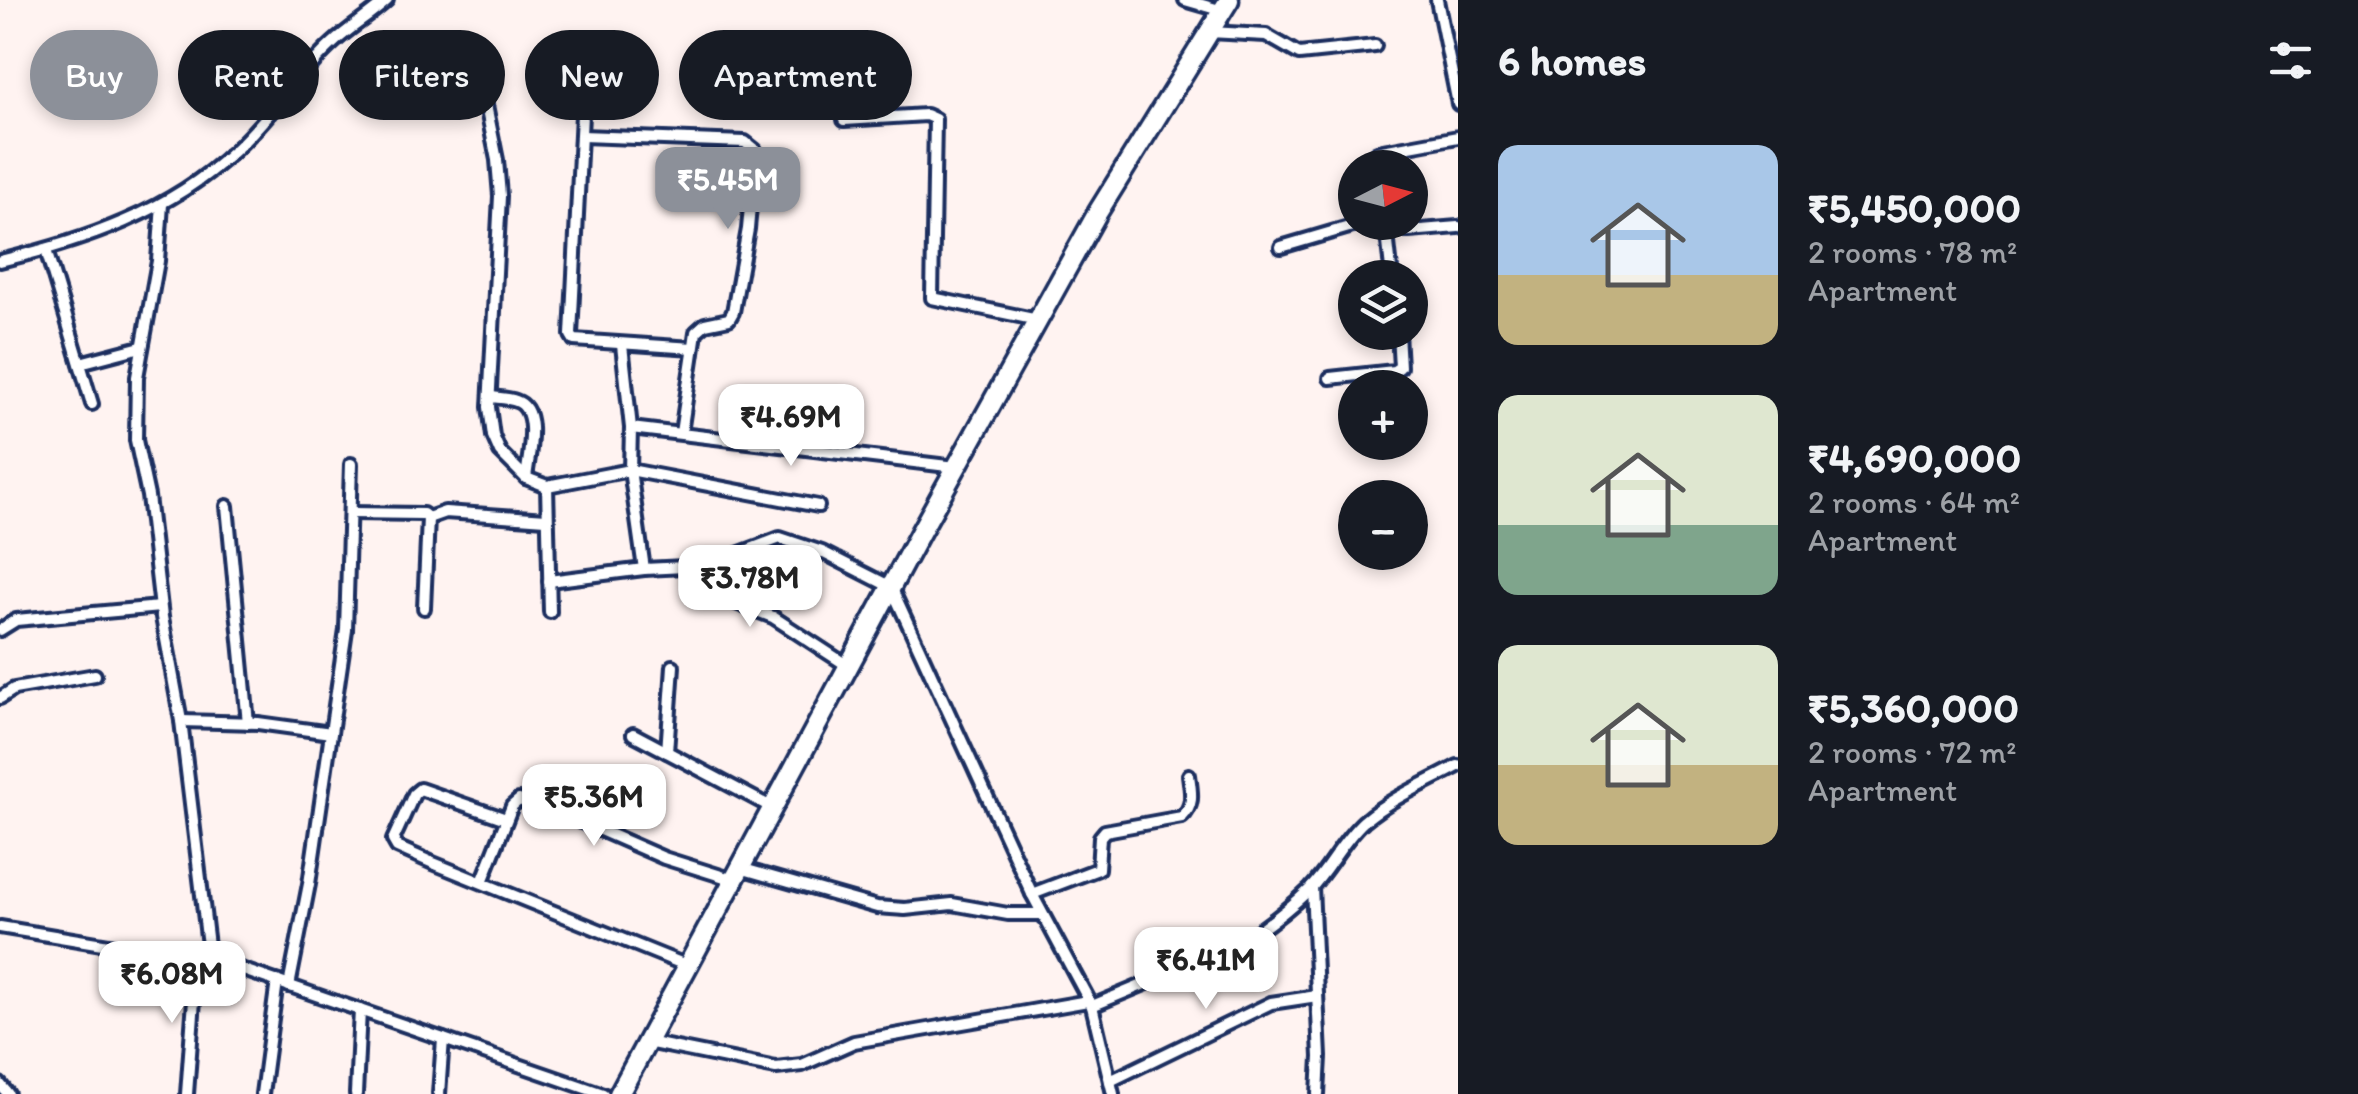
<!DOCTYPE html>
<html lang="en">
<head>
<meta charset="utf-8">
<style>
	:root { --surface:#171b24; --page:#242831; --text:#f1f3f6; --muted:#9ea1a6; --accent:#8c9099 }
	body { margin:0; font-family:Itim,sans-serif; background:var(--page); color:var(--text); height:100vh; display:flex; flex-direction:column; font-size:38px; white-space:nowrap }
	* { box-sizing:border-box; margin:0 }
	p { font-size:32px; color:var(--muted) }
	.icon { flex:none; width:55px; height:55px; fill:none; stroke:currentColor; stroke-width:2; stroke-linecap:round; stroke-linejoin:round }
	.map { position:relative; flex:1; overflow:hidden }
	.side { display:flex; flex-direction:column; background:var(--surface); width:900px }
	.side>* { flex:none }
	.guide { position:absolute; left:30px; top:30px; width:950px; height:90px; display:flex; gap:20px }
	.needle { width:65px; rotate:84deg }
	.buttons { position:absolute; left:1338px; top:150px; display:grid; gap:20px }
	.buttons a { display:grid; place-items:center; width:90px; height:90px; border-radius:50%; background:var(--surface); box-shadow:0 5px 15px #0003; font-size:50px }
	.price { position:absolute; translate:-50% -85px; padding:0 22px; border-radius:20px; background:#fff; color:#222; font-size:32px; line-height:65px; filter:drop-shadow(0 2px 5px #0008) }
	.price::after { content:''; position:absolute; left:50%; top:60px; width:30px; height:22px; margin-left:-15px; background:inherit; clip-path:polygon(0 0,100% 0,50% 100%) }
	.price.active { background:var(--accent); color:#fff }
	ul { padding:0; list-style:none }
	li { display:flex; align-items:center; gap:30px; height:250px; padding:0 40px }
	li span { display:grid; place-items:center; flex:none; width:280px; height:200px; border-radius:20px; color:#555 }
	li>.icon { margin-inline-start:auto }
	span .icon { width:120px; height:120px; fill:#fffc; stroke-width:1 }
	li b { font-size:42px }
	h2 { display:flex; justify-content:space-between; align-items:center; height:120px; padding:0 40px; font-size:42px }
	.pill { padding:0 35px; border-radius:45px; background:var(--surface); box-shadow:0 5px 15px #0003; font-size:35px; line-height:90px }
	.pill.active { background:var(--accent); color:#fff }
	main { display:flex; flex:1; min-height:0 }
	.map>svg:first-child { display:block }
</style>
</head>
<body>
<main>
<div class="map">
<svg width="1458" height="1094" viewBox="0 0 1458 1094">
	<rect width="100%" height="100%" fill="#fff3f1"/>
	<filter id="ink" filterUnits="userSpaceOnUse"><feTurbulence type="fractalNoise" baseFrequency=".01" numOctaves="2"/><feDisplacementMap in="SourceGraphic" scale="20" xChannelSelector="R" yChannelSelector="G"/><feConvolveMatrix kernelMatrix="1 2 1 2 8 2 1 2 1" color-interpolation-filters="sRGB"/></filter>
	<g filter="url(#ink)">
		<g fill="none" stroke-linecap="round" stroke-linejoin="round">
			<defs>
				<g id="minor">
					<polyline points="1185,0 1223,11"/>
					<polyline points="1437,0 1458,104"/>
					<polyline points="1209,32 1266,35 1299,54 1375,46"/>
					<polyline points="585,54 571,335 574,340 693,348"/>
					<polyline points="485,100 497,160 500,196 489,407 493,436 500,452 526,478 547,486 630,470 818,506"/>
					<polyline points="844,120 926,115 935,119 932,298 1038,320"/>
					<polyline points="582,136 745,142 755,150 748,229 733,312 729,319 705,324 696,332 681,433"/>
					<polyline points="1373,168 1372,156 1377,152 1458,137"/>
					<polyline points="162,204 158,261 137,377 136,440 148,496 162,617 181,721 210,962"/>
					<polyline points="1382,222 1409,231 1458,227"/>
					<polyline points="1386,225 1392,278"/>
					<polyline points="1281,247 1366,222"/>
					<polyline points="46,250 92,404"/>
					<path d="M0,261C84,241 170,212 234,151C270,118 297,76 333,43C350,27 370,16 387,0"/>
					<polyline points="622,345 631,428 630,470 644,569"/>
					<polyline points="80,363 141,347"/>
					<polyline points="1330,378 1394,371 1400,367 1398,332"/>
					<path d="M491,397C499,398 509,398 516,401C541,409 528,458 526,478"/>
					<polyline points="631,428 956,467"/>
					<polyline points="547,486 550,612"/>
					<polyline points="227,506 248,723"/>
					<polyline points="350,513 423,514 428,518 424,608"/>
					<polyline points="428,518 445,512 546,519"/>
					<polyline points="689,568 700,589 773,617 848,666"/>
					<polyline points="549,581 644,569 706,566 780,538 822,552 891,587 1032,894 1092,1006 1113,1094"/>
					<polyline points="0,630 16,620 160,607"/>
					<polyline points="0,698 14,689 95,675"/>
					<polyline points="181,721 258,723 331,733"/>
					<polyline points="633,734 773,808"/>
					<polyline points="667,752 673,666"/>
					<polyline points="506,819 420,789 414,794 393,840 397,847 433,863 688,966"/>
					<polyline points="740,868 877,907 905,909 952,904 1008,914 1042,914"/>
					<polyline points="482,882 512,806 519,800 568,816 664,858 734,880"/>
					<polyline points="1312,887 1320,1057 1318,1094"/>
					<path d="M1032,894L1098,869L1100,837L1105,831L1182,817C1195,805 1191,791 1189,775"/>
					<polyline points="0,927 229,965 603,1094"/>
					<polyline points="289,986 309,884 346,630 351,464"/>
					<path d="M1092,1006L1236,946C1262,930 1288,910 1310,889C1330,868 1342,841 1364,821C1391,798 1427,783 1458,766"/>
					<polyline points="647,1042 776,1068 802,1065 854,1042 1088,1001"/>
					<polyline points="1110,1081 1271,1003 1317,996"/>
					<polyline points="0,1084 8,1094"/>
					<polyline points="187,1094 197,960"/>
					<polyline points="262,1094 277,981"/>
					<polyline points="356,1094 360,1010"/>
					<polyline points="439,1094 443,1039"/>
				</g>
				<polyline id="trunk" points="619,1094 921,531 1098,212 1229,0"/>
			</defs>
			<use href="#minor" stroke="#1b2f5e" stroke-width="18"/>
			<use href="#trunk" stroke="#1b2f5e" stroke-width="25"/>
			<use href="#minor" stroke="#fff" stroke-width="10"/>
			<use href="#trunk" stroke="#fff" stroke-width="18"/>
		</g>
	</g>
</svg>
<div class="buttons">
<a><svg class="needle" viewBox="-14 -14 28 28"><path d="M0-13l5 13h-10z" fill="#e53935"/><path d="M0 13l5-13h-10z" fill="#9ea1a6"/></svg></a>
<a><svg class="icon" aria-label="layers" viewBox="0 0 24 24"><path d="M12 4l9 5-9 5-9-5zM3 14l9 5 9-5"/></svg></a>
<a>+</a>
<a>−</a>
</div>
<b class="price active" style="left:728px;top:232px">₹5.45M</b>
<b class="price" style="left:791px;top:469px">₹4.69M</b>
<b class="price" style="left:750px;top:630px">₹3.78M</b>
<b class="price" style="left:594px;top:849px">₹5.36M</b>
<b class="price" style="left:1206px;top:1012px">₹6.41M</b>
<b class="price" style="left:172px;top:1026px">₹6.08M</b>
<div class="guide">
<a class="pill active">Buy</a>
<a class="pill">Rent</a>
<a class="pill">Filters</a>
<a class="pill">New</a>
<a class="pill">Apartment</a>
</div>
</div>
<section class="side">
<h2>6 homes<svg class="icon" aria-label="filters" viewBox="0 0 24 24"><path d="M4 7h16M4 17h16"/><circle cx="9" cy="7" r="2"/><circle cx="15" cy="17" r="2"/></svg></h2>
<ul>
<li><span style="background:linear-gradient(#a9c7e8 65%,#c2b280 0)"><svg class="icon" aria-label="home" viewBox="0 0 24 24"><path d="M3 11l9-7 9 7M6 9v11h12V9"/></svg></span><div><b>₹5,450,000</b><p>2 rooms · 78 m²</p><p>Apartment</p></div></li>
<li><span style="background:linear-gradient(#dfe7d0 65%,#7fa58c 0)"><svg class="icon" aria-label="home" viewBox="0 0 24 24"><path d="M3 11l9-7 9 7M6 9v11h12V9"/></svg></span><div><b>₹4,690,000</b><p>2 rooms · 64 m²</p><p>Apartment</p></div></li>
<li><span style="background:linear-gradient(#dfe7d0 60%,#c2b280 0)"><svg class="icon" aria-label="home" viewBox="0 0 24 24"><path d="M3 11l9-7 9 7M6 9v11h12V9"/></svg></span><div><b>₹5,360,000</b><p>2 rooms · 72 m²</p><p>Apartment</p></div></li>
</ul>
</section>
</main>
</body>
</html>
